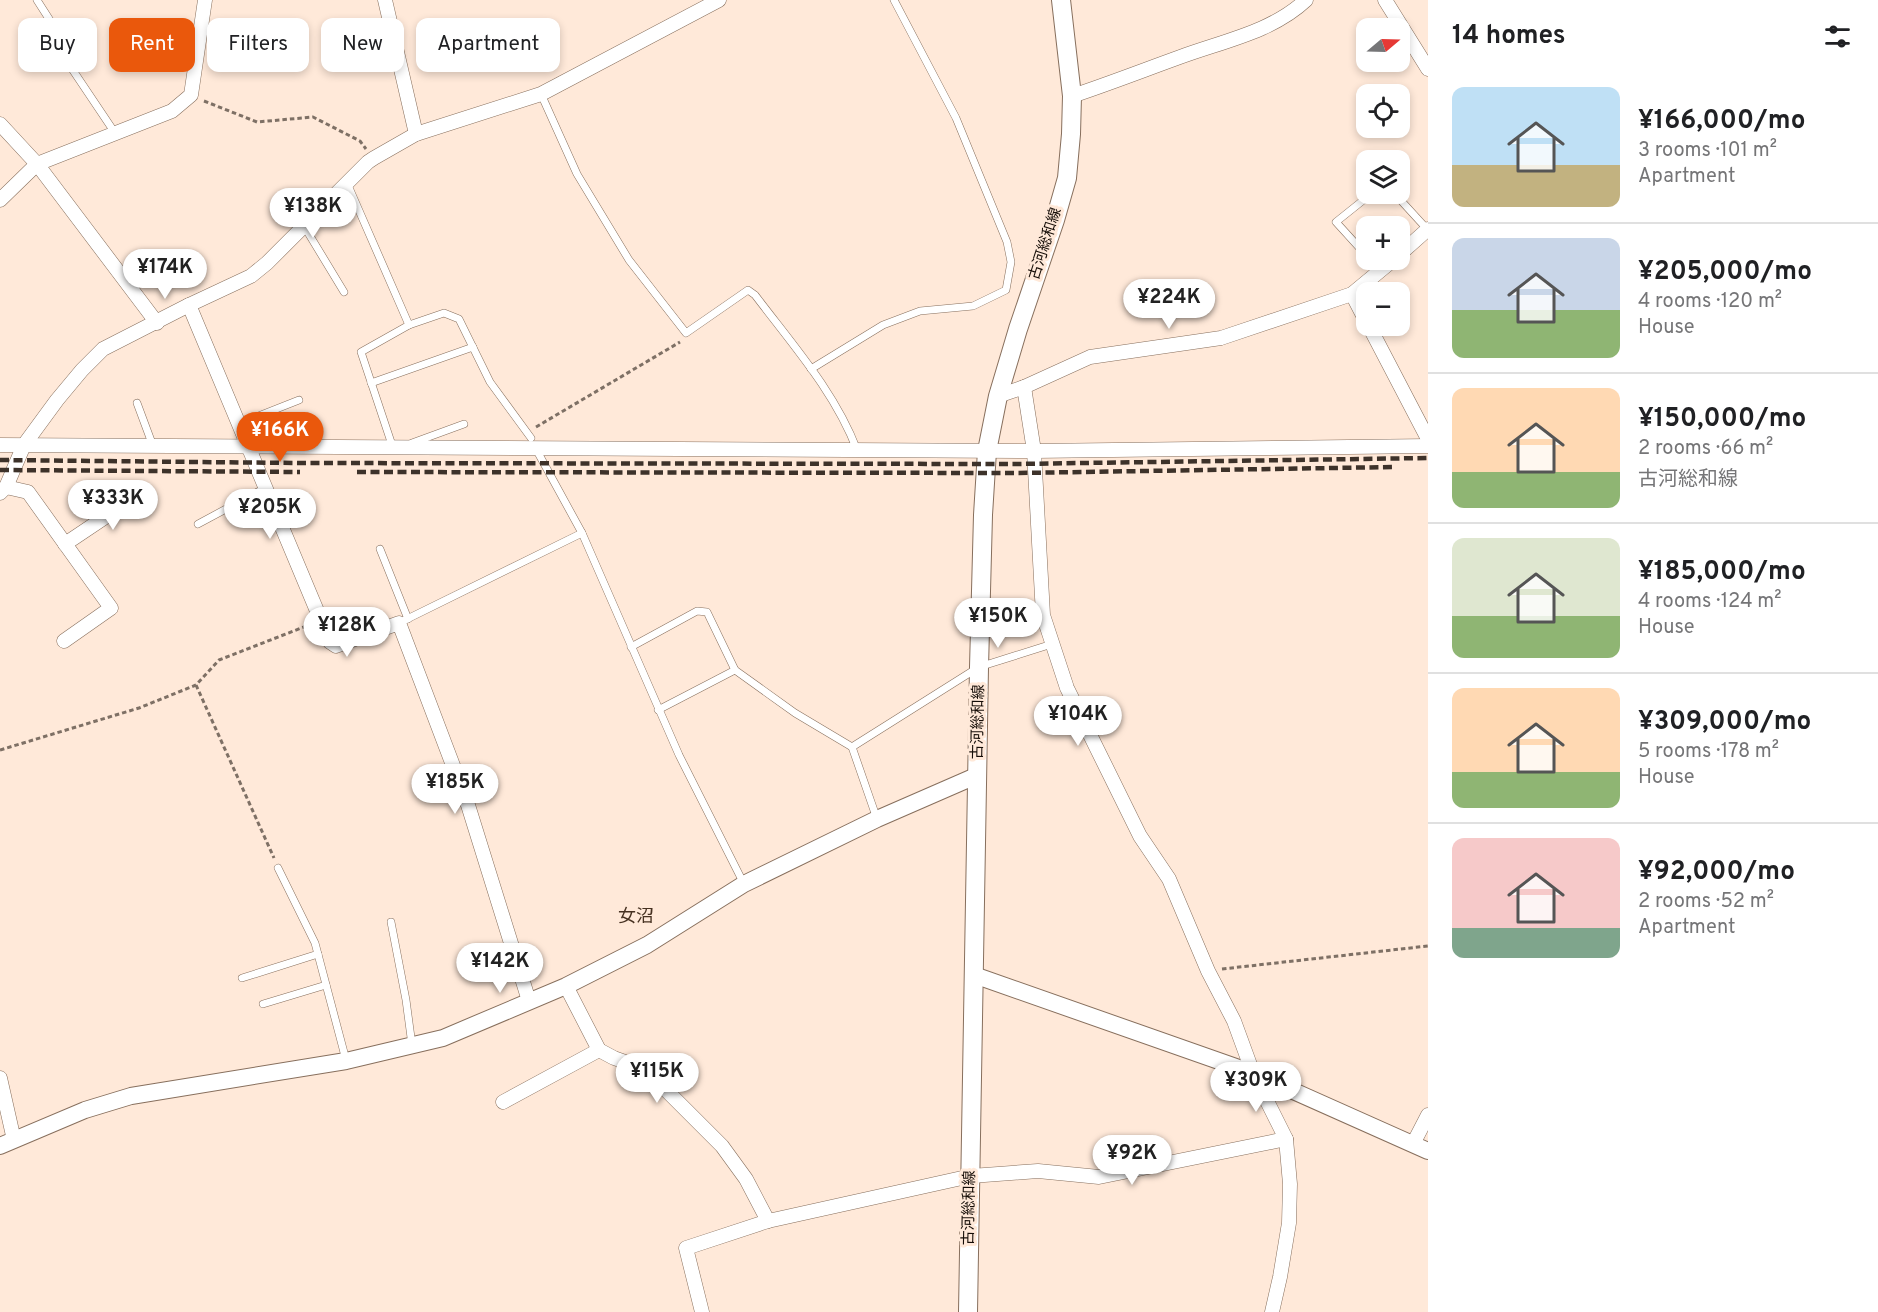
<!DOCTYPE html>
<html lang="en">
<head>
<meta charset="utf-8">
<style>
	:root { --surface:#fff; --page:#f2f2f2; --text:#202124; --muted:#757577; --line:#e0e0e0; --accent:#ea580c }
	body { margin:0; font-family:Overpass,"Noto Sans JP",sans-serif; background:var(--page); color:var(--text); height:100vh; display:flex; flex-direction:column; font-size:22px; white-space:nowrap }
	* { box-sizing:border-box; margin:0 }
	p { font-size:20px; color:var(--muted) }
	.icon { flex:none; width:33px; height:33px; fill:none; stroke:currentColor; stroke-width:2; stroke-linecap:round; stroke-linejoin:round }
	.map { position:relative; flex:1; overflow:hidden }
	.side { display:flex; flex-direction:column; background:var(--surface); width:450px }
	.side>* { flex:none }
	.banner { position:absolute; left:18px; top:18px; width:570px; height:54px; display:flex; gap:12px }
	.needle { width:39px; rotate:71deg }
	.fabs { position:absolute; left:1356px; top:18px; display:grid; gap:12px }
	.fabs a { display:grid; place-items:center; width:54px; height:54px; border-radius:12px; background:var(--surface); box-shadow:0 3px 9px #0003; font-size:30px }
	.price { position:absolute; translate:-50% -51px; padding:0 14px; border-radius:21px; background:#fff; color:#222; font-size:20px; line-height:39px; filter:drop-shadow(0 2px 3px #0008) }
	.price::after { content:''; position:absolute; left:50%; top:36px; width:18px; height:14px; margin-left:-9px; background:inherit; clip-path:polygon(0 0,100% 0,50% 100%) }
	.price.selected { background:var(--accent); color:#fff }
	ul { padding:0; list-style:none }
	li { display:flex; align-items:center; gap:18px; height:150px; padding:0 24px }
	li+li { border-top:2px solid var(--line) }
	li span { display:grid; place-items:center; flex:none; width:168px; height:120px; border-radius:12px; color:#555 }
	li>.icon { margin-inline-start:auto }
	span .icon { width:72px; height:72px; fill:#fffc; stroke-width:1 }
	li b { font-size:26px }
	h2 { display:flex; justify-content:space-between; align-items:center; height:72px; padding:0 24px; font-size:26px }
	.pill { padding:0 21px; border-radius:12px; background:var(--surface); box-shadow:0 3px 9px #0003; font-size:21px; line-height:54px }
	.pill.selected { background:var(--accent); color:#fff }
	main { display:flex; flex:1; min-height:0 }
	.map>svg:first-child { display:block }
</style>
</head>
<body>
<main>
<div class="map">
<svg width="1428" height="1312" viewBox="0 0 1428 1312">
	<rect width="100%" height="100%" fill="#ffe9d9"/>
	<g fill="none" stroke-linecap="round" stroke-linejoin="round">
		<defs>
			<g id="service">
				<polyline points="37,0 60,36 60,51 115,133"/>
				<path d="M541,94L577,174L629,260L686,333L748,290L755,295C792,344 835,392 857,450"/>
				<polyline points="347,183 409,325"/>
				<polyline points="1395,194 1427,229"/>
				<polyline points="304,226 344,292"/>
				<polyline points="1366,255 1336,222 1371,194"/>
				<polyline points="1370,260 1380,270"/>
				<polyline points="811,369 883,325 920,311 973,306 1006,290 1011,262 1007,242 956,118 894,0"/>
				<polyline points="371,383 473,347"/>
				<polyline points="137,403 153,446"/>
				<polyline points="238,424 299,400"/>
				<polyline points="412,443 464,424"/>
				<polyline points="393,448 361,352 409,325 444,313 459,319 490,382 531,438"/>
				<polyline points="536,449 582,533 679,755 744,884"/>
				<polyline points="198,524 265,488"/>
				<polyline points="380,549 408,619"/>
				<polyline points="399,623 582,533"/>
				<polyline points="631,647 697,611 707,612 735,670 795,713 852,747 877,819"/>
				<polyline points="658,710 735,670"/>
				<polyline points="852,747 979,667 1052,644"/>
				<polyline points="278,868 315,943 346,1060"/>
				<polyline points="391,922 406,1000 412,1045"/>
				<polyline points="242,978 318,954"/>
				<polyline points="263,1004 326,985"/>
			</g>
			<g id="minor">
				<polyline points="385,0 416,134"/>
				<polyline points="1385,0 1428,69"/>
				<path d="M1072,96C1108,84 1144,70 1180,57C1223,41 1272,32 1306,0"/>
				<polyline points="0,124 37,164 157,323"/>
				<polyline points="0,200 37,164 172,111 191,95 205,0"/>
				<polyline points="1400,254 1428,229"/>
				<polyline points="1352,294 1366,321"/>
				<polyline points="189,305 330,642 336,646 399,623 468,805 529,1001"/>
				<polyline points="1369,326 1428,439"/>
				<polyline points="1024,387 1034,451 1043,615 1067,688 1140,836 1169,879 1208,971 1234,1021 1253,1073 1286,1139 1290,1184 1289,1223 1280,1277 1272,1312"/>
				<polyline points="998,396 1024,387 1090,357 1221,338 1352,294 1393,260"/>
				<polyline points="0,445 1034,451 1428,446"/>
				<polyline points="6,487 28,492 111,608 64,641"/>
				<polyline points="0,493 6,487 24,445 57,400 82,370 103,349 189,305 251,276 267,263 368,162 374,158 416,134 541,94 719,0"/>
				<polyline points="65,544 144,491"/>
				<polyline points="566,986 599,1050 614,1058 645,1069 722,1146 746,1179 768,1221"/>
				<polyline points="0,1078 14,1140"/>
				<polyline points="503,1102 599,1050"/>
				<polyline points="1413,1144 1428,1115"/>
				<polyline points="702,1312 686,1248 768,1221 971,1176 1038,1171 1099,1177 1286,1139"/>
			</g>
			<g id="tertiary">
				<polyline points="974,975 1253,1073 1428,1151"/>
				<polyline points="0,1146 85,1110 131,1096 346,1061 443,1038 566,986 647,945 744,884 877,819 978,775"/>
			</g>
			<polyline id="secondary" points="968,1312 979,667 983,515 987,451 998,396 1018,329 1055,220 1067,178 1071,134 1072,96 1061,0"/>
		</defs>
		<use href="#service" stroke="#876f5d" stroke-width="8"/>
		<use href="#minor" stroke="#876f5d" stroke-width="15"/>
		<use href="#tertiary" stroke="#876f5d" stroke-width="18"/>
		<use href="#secondary" stroke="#876f5d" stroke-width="20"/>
		<g stroke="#7e7065" stroke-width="3" stroke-dasharray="4.5 3" stroke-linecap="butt">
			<polyline points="204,101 257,122 313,117 360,141 366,149"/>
			<polyline points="536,427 680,342"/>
			<polyline points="196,685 274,858"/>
			<polyline points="0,750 139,708 196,685 219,660 309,625"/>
			<polyline points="1222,969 1428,946"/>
		</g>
		<use href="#service" stroke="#fff" stroke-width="7"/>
		<use href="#minor" stroke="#fff" stroke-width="14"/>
		<use href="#tertiary" stroke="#fff" stroke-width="16"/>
		<use href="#secondary" stroke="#fff" stroke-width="18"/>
		<g stroke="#3d322a" stroke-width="4.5" stroke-dasharray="9 4.5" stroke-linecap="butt">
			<polyline points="0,460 297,463 1015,464 1428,458"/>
			<polyline points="0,470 300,472"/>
			<polyline points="357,472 1019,473 1395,467"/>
		</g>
	</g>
	<g text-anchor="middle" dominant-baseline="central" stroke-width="6" stroke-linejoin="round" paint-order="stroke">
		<g font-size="15" fill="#140c06" stroke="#ffe9d9">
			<text transform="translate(1046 244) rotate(-72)">古河総和線</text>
			<text transform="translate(979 722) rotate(-89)">古河総和線</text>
			<text transform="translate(970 1208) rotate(-89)">古河総和線</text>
		</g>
		<g font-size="18" fill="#463121" stroke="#ffe9d9">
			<text x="636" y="917">女沼</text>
		</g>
	</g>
</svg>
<div class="fabs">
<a><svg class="needle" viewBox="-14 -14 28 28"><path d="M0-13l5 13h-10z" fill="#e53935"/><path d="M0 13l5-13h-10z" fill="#757577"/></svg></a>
<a><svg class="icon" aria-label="locate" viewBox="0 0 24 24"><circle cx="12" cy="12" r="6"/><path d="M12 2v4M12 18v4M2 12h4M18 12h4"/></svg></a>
<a><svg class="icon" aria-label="layers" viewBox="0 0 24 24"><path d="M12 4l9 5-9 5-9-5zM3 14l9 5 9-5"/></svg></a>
<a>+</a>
<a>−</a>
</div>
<b class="price" style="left:313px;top:239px">¥138K</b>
<b class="price" style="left:165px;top:300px">¥174K</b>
<b class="price" style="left:1169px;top:330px">¥224K</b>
<b class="price selected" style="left:280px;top:463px">¥166K</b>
<b class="price" style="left:113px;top:531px">¥333K</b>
<b class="price" style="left:270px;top:540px">¥205K</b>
<b class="price" style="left:998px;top:649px">¥150K</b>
<b class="price" style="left:347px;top:658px">¥128K</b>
<b class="price" style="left:1078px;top:747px">¥104K</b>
<b class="price" style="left:455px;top:815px">¥185K</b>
<b class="price" style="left:500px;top:994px">¥142K</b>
<b class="price" style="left:657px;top:1104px">¥115K</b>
<b class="price" style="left:1256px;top:1113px">¥309K</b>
<b class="price" style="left:1132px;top:1186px">¥92K</b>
<div class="banner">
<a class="pill">Buy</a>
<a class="pill selected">Rent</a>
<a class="pill">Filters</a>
<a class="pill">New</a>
<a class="pill">Apartment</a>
</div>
</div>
<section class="side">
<h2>14 homes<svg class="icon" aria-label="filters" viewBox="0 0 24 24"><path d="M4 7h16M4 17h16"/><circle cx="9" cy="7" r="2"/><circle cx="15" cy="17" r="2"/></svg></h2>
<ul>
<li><span style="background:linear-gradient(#bfe0f5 65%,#c2b280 0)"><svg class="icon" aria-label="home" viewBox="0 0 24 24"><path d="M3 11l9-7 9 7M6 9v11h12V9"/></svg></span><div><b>¥166,000/mo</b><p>3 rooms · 101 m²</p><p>Apartment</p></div></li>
<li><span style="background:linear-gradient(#c9d6e8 60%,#8fb573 0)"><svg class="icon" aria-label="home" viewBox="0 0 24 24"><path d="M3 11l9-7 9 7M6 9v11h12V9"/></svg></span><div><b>¥205,000/mo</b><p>4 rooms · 120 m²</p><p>House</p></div></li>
<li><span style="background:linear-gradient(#ffd9b3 70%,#8fb573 0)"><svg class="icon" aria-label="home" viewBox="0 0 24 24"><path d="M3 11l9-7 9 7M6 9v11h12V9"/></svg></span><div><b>¥150,000/mo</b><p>2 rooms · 66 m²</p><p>古河総和線</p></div></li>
<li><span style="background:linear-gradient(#dfe7d0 65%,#8fb573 0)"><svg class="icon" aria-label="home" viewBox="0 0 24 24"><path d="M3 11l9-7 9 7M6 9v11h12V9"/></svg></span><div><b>¥185,000/mo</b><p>4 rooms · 124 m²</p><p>House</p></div></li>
<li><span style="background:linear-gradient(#ffd9b3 70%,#8fb573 0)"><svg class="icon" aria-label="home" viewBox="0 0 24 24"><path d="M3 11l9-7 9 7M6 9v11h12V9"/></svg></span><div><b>¥309,000/mo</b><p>5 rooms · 178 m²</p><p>House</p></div></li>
<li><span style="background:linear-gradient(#f6c9c9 75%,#7fa58c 0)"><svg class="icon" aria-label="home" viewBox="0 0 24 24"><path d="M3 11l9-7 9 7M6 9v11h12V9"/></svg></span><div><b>¥92,000/mo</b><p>2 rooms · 52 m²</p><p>Apartment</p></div></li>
</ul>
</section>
</main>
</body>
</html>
